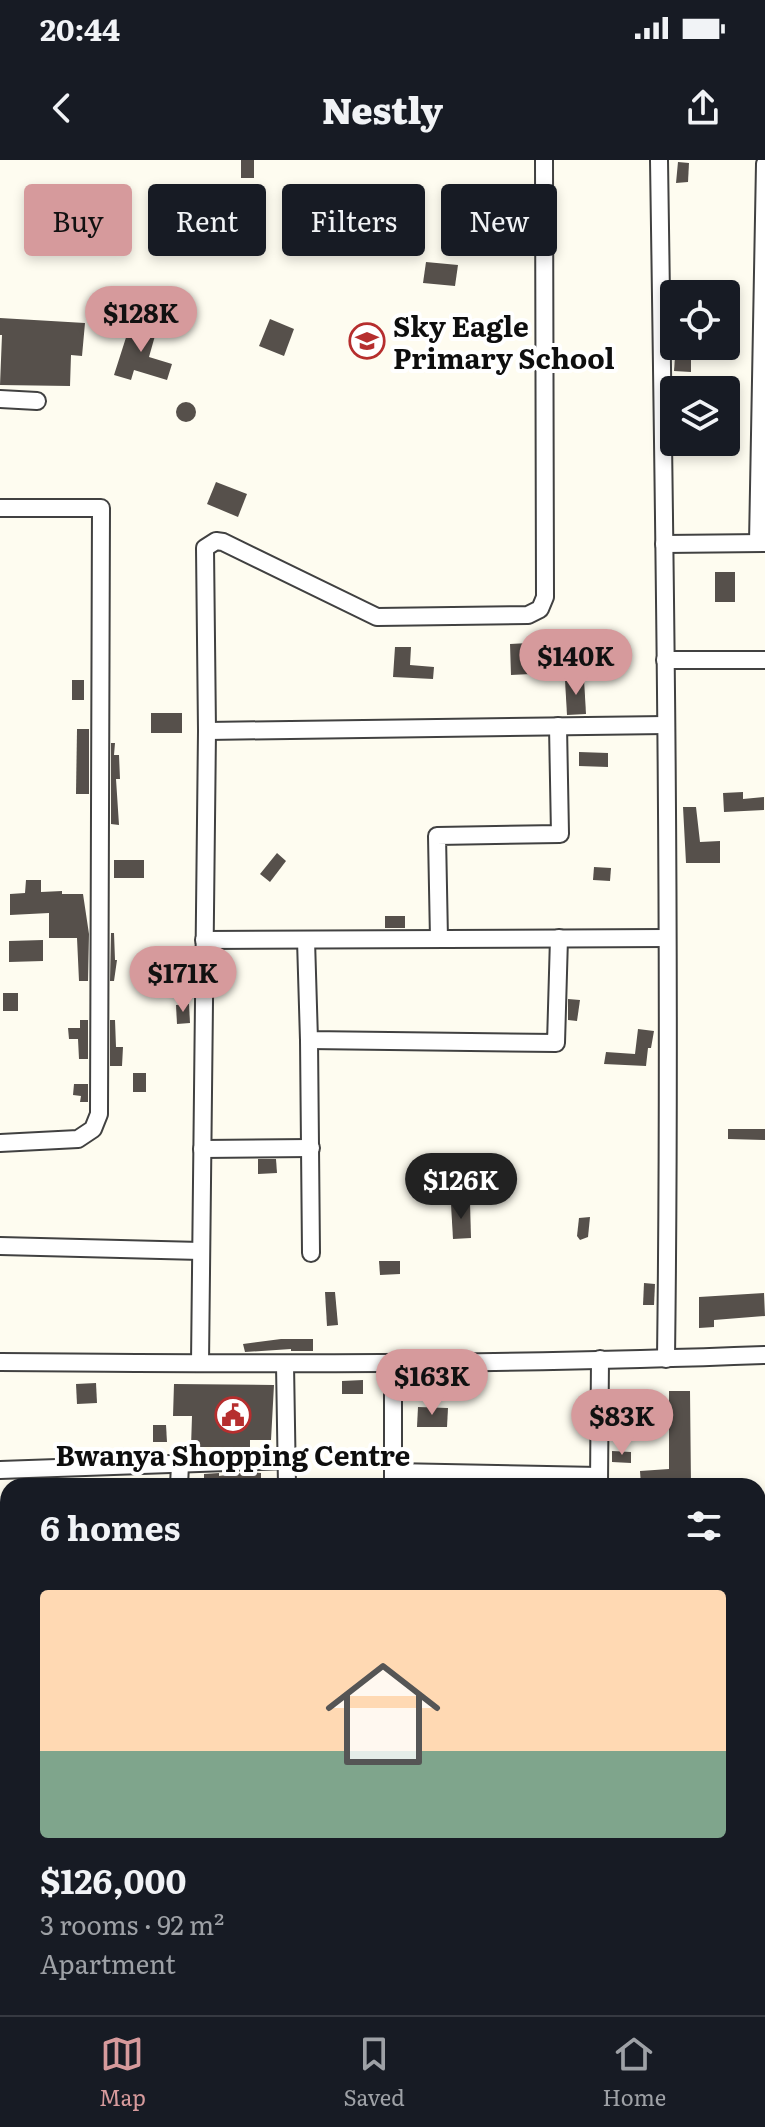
<!DOCTYPE html>
<html lang="en">
<head>
<meta charset="utf-8">
<style>
	:root { --surface:#171b24; --page:#20242c; --text:#f1f3f6; --muted:#9ea1a6; --line:#363941; --accent:#d69a9c }
	body { margin:0; font-family:Literata,serif; background:var(--page); color:var(--text); height:100vh; display:flex; flex-direction:column; font-size:30px; white-space:nowrap }
	* { box-sizing:border-box; margin:0 }
	p { font-size:26px; color:var(--muted) }
	.icon { flex:none; width:44px; height:44px; fill:none; stroke:currentColor; stroke-width:2; stroke-linecap:round; stroke-linejoin:round }
	.map { position:relative; flex:1; overflow:hidden }
	.sheet { position:absolute; left:0px; top:1318px; width:766px; height:538px; display:flex; flex-direction:column; background:var(--surface); border-radius:24px 24px 0 0; box-shadow:0 4px 12px #0003 }
	.sheet>* { flex:none }
	.banner { position:absolute; left:24px; top:24px; width:718px; height:72px; display:flex; gap:16px }
	.tools { position:absolute; left:660px; top:120px; display:grid; gap:16px }
	.tools a { display:grid; place-items:center; width:80px; height:80px; border-radius:8px; background:var(--surface); box-shadow:0 4px 12px #0003; font-size:40px }
	.price { position:absolute; translate:-50% -68px; padding:0 18px; border-radius:28px; background:var(--accent); color:#111; font-size:26px; line-height:52px; filter:drop-shadow(0 2px 4px #0008) }
	.price::after { content:''; position:absolute; left:50%; top:48px; width:24px; height:18px; margin-left:-12px; background:inherit; clip-path:polygon(0 0,100% 0,50% 100%) }
	.price.current { background:#222; color:#fff }
	ul { padding:0; list-style:none }
	li { display:grid; align-content:center; gap:16px; height:424px; padding:0 40px }
	li+li { border-top:2px solid var(--line) }
	li span { display:grid; place-items:center; height:248px; border-radius:8px; color:#555 }
	li>.icon { margin-inline-start:auto }
	span .icon { width:144px; height:144px; fill:#fffc; stroke-width:1 }
	li b { font-size:34px }
	h2 { display:flex; justify-content:space-between; align-items:center; height:96px; padding:0 40px; font-size:34px }
	.pill { padding:0 28px; border-radius:8px; background:var(--surface); box-shadow:0 4px 12px #0003; font-size:28px; line-height:72px }
	.pill.current { background:var(--accent); color:#111 }
	.status { display:flex; justify-content:space-between; align-items:center; height:56px; padding:0 40px; background:var(--surface); direction:ltr }
	.status svg { height:22px; fill:currentColor }
	header { display:flex; justify-content:space-between; align-items:center; height:104px; padding:0 40px; background:var(--surface); font-size:36px; font-weight:800 }
	.tab-bar { display:flex; justify-content:space-around; align-items:center; height:112px; border-top:2px solid var(--line); background:var(--surface); font-size:22px; color:var(--muted) }
	.tab-bar a { display:grid; justify-items:center; gap:4px }
	.tab-bar .current { color:var(--accent) }
	.map>svg:first-child { display:block }
</style>
</head>
<body>
<div class="status"><b>20:44</b><svg viewBox="0 0 49 12"><path d="M0 12V9h3v3zM5 12V6h3v6zM10 12V3h3v9zM15 12V0h3v12zM26 1h20v11H26zM47 4h2v5h-2z"/></svg></div>
<header><svg class="icon" aria-label="back" viewBox="0 0 24 24"><path d="M15 5l-7 7 7 7"/></svg>Nestly<svg class="icon" aria-label="share" viewBox="0 0 24 24"><path d="M12 15V3M7 8l5-5 5 5M5 13v7h14v-7"/></svg></header>
<div class="map">
<svg width="765" height="1855" viewBox="0 0 765 1855">
	<rect width="100%" height="100%" fill="#fefcf0"/>
	<g fill="#56504b">
		<rect x="241" y="0" width="13" height="18"/>
		<polygon points="678,2 689,3 688,22 676,23"/>
		<polygon points="28,50 86,50 86,61 28,62"/>
		<polygon points="426,102 458,105 455,126 423,123"/>
		<polygon points="0,158 85,163 82,196 71,195 70,226 0,225 2,175 0,175"/>
		<polygon points="270,159 294,169 284,196 259,186"/>
		<polygon points="139,160 158,165 149,197 172,204 167,220 134,210 131,220 114,215 130,165 137,167"/>
		<polygon points="675,197 691,198 691,212 674,211"/>
		<circle cx="186" cy="252" r="10"/>
		<polygon points="216,322 247,334 238,357 207,344"/>
		<rect x="715" y="412" width="20" height="30"/>
		<polygon points="529,483 531,514 511,515 510,484"/>
		<polygon points="395,487 411,487 410,505 434,507 433,519 393,517"/>
		<polygon points="584,519 586,554 567,555 565,520"/>
		<rect x="72" y="520" width="12" height="20"/>
		<rect x="151" y="553" width="31" height="20"/>
		<polygon points="77,569 89,569 89,634 76,634"/>
		<polygon points="111,583 115,583 114,595 119,595 120,619 116,619 119,665 111,664"/>
		<polygon points="579,592 608,593 608,607 579,606"/>
		<polygon points="743,632 743,639 764,637 764,650 724,652 723,633"/>
		<polygon points="683,647 696,647 700,682 720,681 720,703 686,703"/>
		<polygon points="277,693 286,701 270,722 260,714"/>
		<rect x="114" y="700" width="30" height="18"/>
		<polygon points="594,707 611,708 610,721 593,720"/>
		<polygon points="26,720 41,720 41,732 62,731 62,734 83,734 89,774 88,821 79,821 77,778 49,778 49,753 10,755 10,734 25,733"/>
		<rect x="385" y="756" width="20" height="12"/>
		<polygon points="111,773 114,773 115,800 117,800 114,821 110,821"/>
		<polygon points="43,780 43,801 9,802 9,781"/>
		<rect x="3" y="833" width="15" height="18"/>
		<polygon points="568,839 580,840 577,861 568,860"/>
		<polygon points="189,844 190,863 177,864 176,845"/>
		<polygon points="80,860 88,860 88,899 79,899 78,879 69,879 68,868 80,868"/>
		<polygon points="110,860 115,860 116,887 123,887 122,906 110,906"/>
		<polygon points="638,869 654,871 651,888 648,888 646,906 604,904 606,892 635,894"/>
		<rect x="133" y="913" width="13" height="19"/>
		<polygon points="74,924 88,924 88,942 80,942 81,936 73,935"/>
		<polygon points="728,969 765,969 765,980 728,979"/>
		<polygon points="458,997 487,1001 486,1012 457,1008"/>
		<polygon points="258,999 276,999 277,1013 258,1014"/>
		<polygon points="470,1043 471,1078 453,1079 451,1044"/>
		<polygon points="590,1057 588,1077 580,1080 577,1076 579,1058"/>
		<polygon points="379,1101 400,1101 400,1114 380,1115"/>
		<polygon points="644,1123 655,1124 654,1145 643,1145"/>
		<polygon points="325,1132 335,1132 338,1165 327,1166"/>
		<polygon points="764,1133 765,1156 714,1160 714,1167 699,1168 699,1137"/>
		<polygon points="281,1179 313,1179 313,1191 291,1191 291,1189 245,1192 243,1184"/>
		<polygon points="363,1220 363,1234 342,1234 342,1221"/>
		<polygon points="96,1223 97,1243 77,1244 76,1224"/>
		<polygon points="174,1224 274,1225 271,1280 250,1280 250,1287 191,1287 192,1256 173,1256"/>
		<polygon points="669,1231 690,1231 691,1326 641,1326 640,1311 669,1309"/>
		<polygon points="418,1247 448,1248 447,1267 417,1267"/>
		<polygon points="153,1265 166,1265 167,1282 153,1282"/>
		<polygon points="612,1291 631,1292 631,1303 612,1302"/>
		<polygon points="249,1312 261,1313 261,1325 196,1326 196,1320 204,1318 204,1314 219,1313 219,1316"/>
	</g>
	<g fill="none" stroke-linecap="round" stroke-linejoin="round">
		<defs>
			<g id="minor">
				<path d="M659,0C665,400 671,799 666,1199"/>
				<polyline points="0,239 37,241"/>
				<polyline points="0,348 101,348 99,954 93,969 78,979 0,983"/>
				<polyline points="758,383 765,4"/>
				<polyline points="664,384 765,383"/>
				<polyline points="665,500 765,500"/>
				<polyline points="207,571 666,565"/>
				<polyline points="439,779 437,676 560,674 558,566"/>
				<polyline points="204,780 667,778"/>
				<polyline points="306,780 309,880 556,883 559,778"/>
				<polyline points="309,880 311,1093"/>
				<polyline points="202,989 311,988"/>
				<polyline points="0,1086 201,1091"/>
				<path d="M0,1202C255,1204 510,1205 765,1195"/>
				<polyline points="200,1203 207,571 205,388 216,381 223,382 377,457 528,455 540,449 545,437 544,0"/>
				<polyline points="285,1204 287,1326"/>
				<polyline points="0,1310 287,1300"/>
				<polyline points="393,1312 599,1316"/>
				<polyline points="599,1324 600,1199"/>
				<polyline points="179,1326 180,1304"/>
				<polyline points="393,1326 393,1203"/>
				<polyline points="0,1684 8,1681"/>
				<polyline points="758,1747 765,1745"/>
				<polyline points="0,1799 8,1797"/>
				<polyline points="378,1855 403,1848"/>
			</g>
		</defs>
		<use href="#minor" stroke="#414141" stroke-width="20"/>
		<use href="#minor" stroke="#fff" stroke-width="16"/>
	</g>
	<defs>
		<symbol id="school-ring" viewBox="-11 -11 22 22"><circle r="9.5" fill="#fff" stroke="#b62e2e" stroke-width="1.5"/><path d="M0-5L7-2L0 1L-7-2ZM-4 1L0 2.5L4 1V4Q0 6-4 4Z" fill="#b62e2e"/></symbol>
		<symbol id="civic-ring" viewBox="-11 -11 22 22"><circle r="9.5" fill="#fff" stroke="#b62e2e" stroke-width="1.5"/><path d="M-.6-6.5H3V-4.5H.6V-3L4-1V1h2V6H-6V1h2V-1L-.6-3ZM-1.2 2.5V6h2.4V2.5Z" fill="#b62e2e"/></symbol>
	</defs>
	<g fill-rule="evenodd">
		<use href="#school-ring" x="347" y="161" width="40" height="40"/>
		<use href="#civic-ring" x="213" y="1235" width="40" height="40"/>
	</g>
	<g text-anchor="middle" dominant-baseline="central" stroke-width="8" stroke-linejoin="round" paint-order="stroke">
		<g font-size="28" font-weight="bold" fill="#0e0e0e" stroke="#fff" text-anchor="start">
			<text x="393" y="165">Sky Eagle<tspan x="393" dy="32">Primary School</tspan></text>
			<text x="233" y="1294" text-anchor="middle">Bwanya Shopping Centre</text>
		</g>
	</g>
</svg>
<div class="tools">
<a><svg class="icon" aria-label="locate" viewBox="0 0 24 24"><circle cx="12" cy="12" r="6"/><path d="M12 2v4M12 18v4M2 12h4M18 12h4"/></svg></a>
<a><svg class="icon" aria-label="layers" viewBox="0 0 24 24"><path d="M12 4l9 5-9 5-9-5zM3 14l9 5 9-5"/></svg></a>
</div>
<b class="price" style="left:141px;top:194px">$128K</b>
<b class="price" style="left:576px;top:537px">$140K</b>
<b class="price" style="left:183px;top:854px">$171K</b>
<b class="price current" style="left:461px;top:1061px">$126K</b>
<b class="price" style="left:432px;top:1257px">$163K</b>
<b class="price" style="left:622px;top:1297px">$83K</b>
<div class="banner">
<a class="pill current">Buy</a>
<a class="pill">Rent</a>
<a class="pill">Filters</a>
<a class="pill">New</a>
</div>
<section class="sheet">
<h2>6 homes<svg class="icon" aria-label="filters" viewBox="0 0 24 24"><path d="M4 7h16M4 17h16"/><circle cx="9" cy="7" r="2"/><circle cx="15" cy="17" r="2"/></svg></h2>
<ul>
<li><span style="background:linear-gradient(#ffd9b3 65%,#7fa58c 0)"><svg class="icon" aria-label="home" viewBox="0 0 24 24"><path d="M3 11l9-7 9 7M6 9v11h12V9"/></svg></span><div><b>$126,000</b><p>3 rooms · 92 m²</p><p>Apartment</p></div></li>
</ul>
</section>
</div>
<nav class="tab-bar">
<a class="current"><svg class="icon" aria-label="map" viewBox="0 0 24 24"><path d="M3 6l6-2 6 2 6-2v14l-6 2-6-2-6 2zM9 4v14M15 6v14"/></svg>Map</a>
<a><svg class="icon" aria-label="saved" viewBox="0 0 24 24"><path d="M7 4h10v16l-5-4-5 4z"/></svg>Saved</a>
<a><svg class="icon" aria-label="home" viewBox="0 0 24 24"><path d="M3 11l9-7 9 7M6 9v11h12V9"/></svg>Home</a>
</nav>
</body>
</html>
